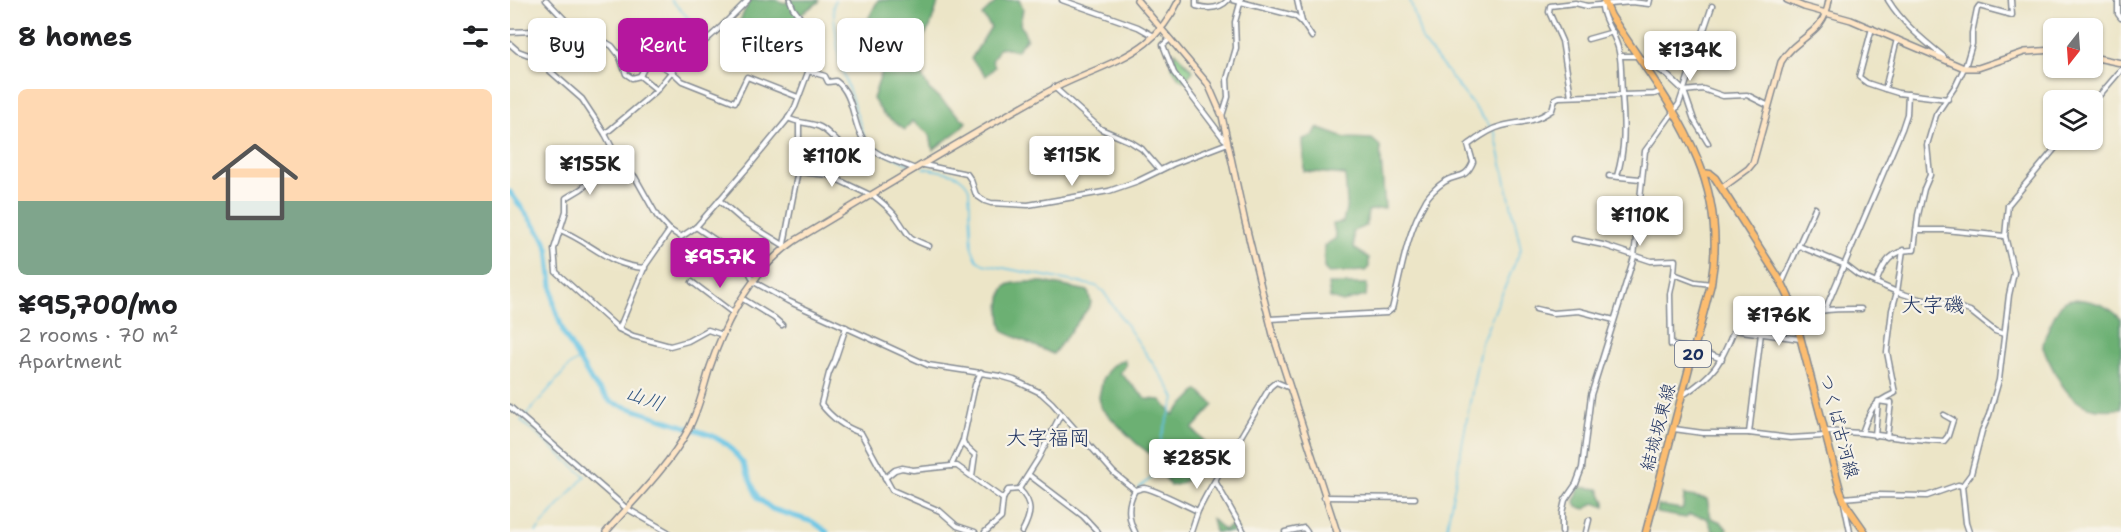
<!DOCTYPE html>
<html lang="en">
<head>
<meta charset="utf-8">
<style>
	:root { --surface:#fff; --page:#f2f2f2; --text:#202124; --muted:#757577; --accent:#b5179e }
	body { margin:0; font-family:"Shantell Sans","Klee One",sans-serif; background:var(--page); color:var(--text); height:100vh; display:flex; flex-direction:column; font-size:22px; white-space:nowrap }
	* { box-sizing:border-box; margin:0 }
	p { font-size:20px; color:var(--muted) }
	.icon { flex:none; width:33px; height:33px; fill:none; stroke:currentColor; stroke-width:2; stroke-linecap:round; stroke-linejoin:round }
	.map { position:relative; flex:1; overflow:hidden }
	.panel { display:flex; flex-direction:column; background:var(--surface); width:510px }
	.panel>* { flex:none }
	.top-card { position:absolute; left:18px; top:18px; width:570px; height:54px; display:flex; gap:12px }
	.needle { width:39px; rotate:197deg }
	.fabs { position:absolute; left:1533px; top:18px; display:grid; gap:12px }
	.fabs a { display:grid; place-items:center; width:60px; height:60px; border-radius:9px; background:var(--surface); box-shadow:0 2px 4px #0004; font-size:30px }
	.price { position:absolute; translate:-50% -51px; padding:0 14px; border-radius:6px; background:#fff; color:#222; font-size:20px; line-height:39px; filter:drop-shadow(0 2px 3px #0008) }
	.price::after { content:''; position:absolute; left:50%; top:36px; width:18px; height:14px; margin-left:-9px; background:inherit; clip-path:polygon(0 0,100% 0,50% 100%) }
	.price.on { background:var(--accent); color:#fff }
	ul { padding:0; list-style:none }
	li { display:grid; align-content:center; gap:12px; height:318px; padding:0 18px }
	li span { display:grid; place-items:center; height:186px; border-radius:9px; color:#555 }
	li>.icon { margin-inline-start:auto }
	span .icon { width:108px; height:108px; fill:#fffc; stroke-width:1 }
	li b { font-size:26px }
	h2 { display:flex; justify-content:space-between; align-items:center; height:72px; padding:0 18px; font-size:26px }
	.chip { padding:0 21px; border-radius:9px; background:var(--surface); box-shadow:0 2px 4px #0004; font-size:21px; line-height:54px }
	.chip.on { background:var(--accent); color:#fff }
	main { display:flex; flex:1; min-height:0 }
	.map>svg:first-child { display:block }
</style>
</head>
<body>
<main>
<section class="panel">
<h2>8 homes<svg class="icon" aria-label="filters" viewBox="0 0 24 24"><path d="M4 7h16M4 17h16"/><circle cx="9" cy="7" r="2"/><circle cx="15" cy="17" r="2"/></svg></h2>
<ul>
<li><span style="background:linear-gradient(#ffd9b3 60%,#7fa58c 0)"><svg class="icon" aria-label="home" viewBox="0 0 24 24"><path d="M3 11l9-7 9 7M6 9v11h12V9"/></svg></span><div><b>¥95,700/mo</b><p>2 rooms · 70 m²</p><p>Apartment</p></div></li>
</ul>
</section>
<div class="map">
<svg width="1611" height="532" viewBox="0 0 1611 532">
	<rect width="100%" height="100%" fill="#f7f3e8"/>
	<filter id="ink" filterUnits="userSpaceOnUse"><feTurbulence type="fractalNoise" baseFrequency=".0167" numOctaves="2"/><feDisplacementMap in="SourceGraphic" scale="12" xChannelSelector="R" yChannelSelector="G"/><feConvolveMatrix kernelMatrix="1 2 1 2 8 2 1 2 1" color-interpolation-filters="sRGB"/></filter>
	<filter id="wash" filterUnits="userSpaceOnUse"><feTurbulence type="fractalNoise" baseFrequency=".008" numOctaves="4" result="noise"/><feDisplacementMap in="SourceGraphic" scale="24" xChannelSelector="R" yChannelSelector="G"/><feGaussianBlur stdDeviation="1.35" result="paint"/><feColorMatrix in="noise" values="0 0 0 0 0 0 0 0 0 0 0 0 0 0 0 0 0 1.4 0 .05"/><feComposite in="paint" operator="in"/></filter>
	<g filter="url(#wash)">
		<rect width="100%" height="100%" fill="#ece5c7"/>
		<polygon fill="#85cc86" stroke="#507e72" stroke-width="1.5" points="665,52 683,71 674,81 669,78 662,67"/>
		<g fill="#6cb073" stroke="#447068" stroke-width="1.5">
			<path d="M240,0H266L275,3L281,0H309V2L292,13L289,18L295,29C289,39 285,51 270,49C264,40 257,36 250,28L242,30L230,20Z"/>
			<polygon points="368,0 429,0 420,27 401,56 419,89 456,122 449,130 423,150 420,135 402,121 395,130 373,114 363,99 372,71 362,53 353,29"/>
			<polygon points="488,0 509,0 513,9 510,24 517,38 506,51 490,47 482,61 485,67 476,76 461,59 481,27 472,15"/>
			<polygon points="807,128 835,138 862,139 870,146 875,208 858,211 856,226 843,231 844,248 859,258 859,267 855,271 818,273 814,268 814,246 826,238 823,224 833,222 837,204 835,175 794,171 793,139 803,136"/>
			<path d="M533,282L578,291L581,303L579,307L543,354L494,332C489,323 487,288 500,284C509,281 523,282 533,282Z"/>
			<polygon points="818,284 857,284 856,296 833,302 820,298"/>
			<path d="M1564,299C1581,300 1599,305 1611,319V409C1603,409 1595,410 1587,409C1556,405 1545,372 1533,348C1532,340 1547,307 1554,302C1557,300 1562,299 1564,299Z"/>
			<path d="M614,359L616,365L610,373L636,399L651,400L663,415L688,390L704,405L682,429L696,443C690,463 683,484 660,486L643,456L626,443L591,408L589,397L593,378L601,366Z"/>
			<polygon points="1069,487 1089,489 1095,502 1095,507 1084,503 1076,509 1067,507 1065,502"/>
			<polygon points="1174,495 1197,499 1201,518 1211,522 1217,529 1216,532 1203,532 1197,518 1179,515 1176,518 1147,513 1148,505 1171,509 1173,508"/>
			<polygon points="702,519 714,530 724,524 728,532 705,532"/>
		</g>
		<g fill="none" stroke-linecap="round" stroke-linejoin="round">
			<g stroke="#66c4e5" stroke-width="1.5">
				<polyline points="161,0 195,35"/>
				<polyline points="325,0 323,7 329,60 354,136"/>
				<polyline points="900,0 912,40 985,133 1011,249 971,343 936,532"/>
				<polyline points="362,147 404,166"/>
				<path d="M414,168C431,172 452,171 459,189L462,248L467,260L473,264L586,286L593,291L661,390L665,399L651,438V465L645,475L629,488"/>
				<polyline points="26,532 75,476 11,421 59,366 68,360"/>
			</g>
			<polyline stroke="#66c4e5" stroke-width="5" points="0,192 33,237 38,248 44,305 54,334 82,382 101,402 201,435 218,445 233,463 248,498 262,509 303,522 317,532"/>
		</g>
	</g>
	<g filter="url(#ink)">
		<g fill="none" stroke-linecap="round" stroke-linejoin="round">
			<defs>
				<g id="street">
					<path d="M36,0L56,21L71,24L82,34L102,46L109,55L116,74L122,78L130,76L138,61C152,66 162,70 172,81L225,102L237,77L288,97"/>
					<polyline points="552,0 628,27 644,36"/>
					<path d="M686,0V6C697,9 710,9 718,0"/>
					<polyline points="723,0 785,16 792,22"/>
					<polyline points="787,0 792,22 802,37"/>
					<path d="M1378,0C1392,23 1413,40 1434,57"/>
					<polyline points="1608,0 1608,14 1611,18"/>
					<path d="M1092,4C1091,19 1107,36 1109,52C1112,65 1111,80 1112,93C1114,125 1116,145 1107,176"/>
					<polyline points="1362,28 1349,77 1357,83 1375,89"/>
					<polyline points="0,32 47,30 56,21"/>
					<polyline points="660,39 653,45 664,73 714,139 718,142"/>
					<polyline points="1078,39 1103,32"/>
					<polyline points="1387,39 1375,89 1388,93 1438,99"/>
					<polyline points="0,44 8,51 24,57 72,99 95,134 108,159 125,177 147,216 160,230 171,237 186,227 239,166 277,120 285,107 309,43 283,8 280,0"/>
					<polyline points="1110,56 1126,56 1135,60 1157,75 1174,91 1184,120 1198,143"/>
					<path d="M298,71L315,76L318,82L326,81C346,96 341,125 356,143C366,157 390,162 405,169"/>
					<polyline points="130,76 147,90"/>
					<polyline points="544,87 591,129 621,142 632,149 650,170"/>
					<polyline points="1174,91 1193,89 1213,96 1237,95 1259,106"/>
					<polyline points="1061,96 1052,41 1039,12 1040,6 1065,3 1077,6 1122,2 1139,4 1140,0"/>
					<polyline points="1582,104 1611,70"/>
					<polyline points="712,116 718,97 717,79 726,48 725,22 731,0"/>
					<path d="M278,118C289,124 299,122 310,127C320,132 326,143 336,148L356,143"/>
					<polyline points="95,134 145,92 162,71 212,26 238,0"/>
					<polyline points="108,159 71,189 56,198 56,211 44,249 46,272 109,329 123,336 160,346 178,341 198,330 213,335"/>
					<polyline points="414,165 457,174 461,180 466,195 475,201 481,203 518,205 599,191 628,181 663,164 718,143"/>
					<polyline points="288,172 318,175 360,195"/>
					<polyline points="1099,176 1130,179"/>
					<path d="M363,195C371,202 381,209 387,218C401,237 395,237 419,246"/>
					<polyline points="209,200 231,219 275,246"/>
					<path d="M186,227L233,259L244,282L278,301L418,365L490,376L504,380L531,393L542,403L604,473L625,490C628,490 631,488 634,488C643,488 678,507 688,511"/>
					<path d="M50,230C81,242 98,266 135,268"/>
					<polyline points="1406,230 1435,230 1495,236"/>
					<polyline points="1064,239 1093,245 1141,261 1165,260 1164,274"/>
					<polyline points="274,244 289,165 289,124"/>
					<polyline points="1289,246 1335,265 1348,275 1387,292 1409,299 1438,304 1460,311 1485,331 1494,334"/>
					<polyline points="182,282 223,313"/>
					<polyline points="1272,283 1305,208"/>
					<path d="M1366,283C1373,264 1381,249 1404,250L1408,215L1414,189L1420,175L1417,145L1426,115L1446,85L1456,64L1462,44V33L1467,9L1469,6L1502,15L1501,0"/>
					<polyline points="1201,284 1185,282 1164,274 1160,294 1161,345 1185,349 1212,359"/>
					<polyline points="233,299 264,318 272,325"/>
					<polyline points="1026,309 1043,313 1069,311 1104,320"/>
					<polyline points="1315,310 1392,129 1397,114 1398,94"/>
					<path d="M759,319L877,313L882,309C891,274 896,234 915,202C918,195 928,186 934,182C947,173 955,181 963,162L958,145C968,138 979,129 992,126C1013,121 1023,123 1042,110L1045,99L1049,97L1144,94L1150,92"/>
					<path d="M1286,320C1306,308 1328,309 1351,309"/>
					<path d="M336,327L325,360L319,373L311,404C321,417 336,428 351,433L382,490L430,511L447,526L465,532"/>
					<polyline points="109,329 135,266 160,230"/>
					<path d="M1173,395C1204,375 1211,363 1224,330L1290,339"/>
					<polyline points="0,407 116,508 158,532"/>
					<polyline points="1164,429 1193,433 1239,433 1280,438 1315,436"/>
					<polyline points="1313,431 1352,433 1390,438 1434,441 1438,436 1443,420 1434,415"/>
					<polyline points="1239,433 1251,333"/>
					<path d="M1352,433C1361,408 1361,404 1385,393L1377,352L1382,310L1387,292L1393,250"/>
					<polyline points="1365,436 1368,401 1381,403"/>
					<polyline points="1377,437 1381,402"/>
					<polyline points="453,441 455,446 465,455 462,476"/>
					<path d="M441,466H447L493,499L498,490L509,489C524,504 521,515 512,532"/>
					<polyline points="519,475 573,516 588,532"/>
					<polyline points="375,478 385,470 392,468 403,470 441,466 453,440 465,385 471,372"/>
					<polyline points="705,481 734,532"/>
					<polyline points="509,489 528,459 551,414"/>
					<polyline points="814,497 905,498"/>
					<polyline points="1333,498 1368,495 1417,496 1448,485 1452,486"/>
					<polyline points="1334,503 1340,532"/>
					<polyline points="475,532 491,518 493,499"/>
					<path d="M625,532C617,517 617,504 625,490"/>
					<polyline points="681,532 688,511 697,494 760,387 766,382 778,387"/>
					<polyline points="775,532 794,528 797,532"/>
					<polyline points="1052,532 1052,513 1055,500 1066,484 1072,468 1081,395 1124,257 1135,151 1169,104 1202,6"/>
					<polyline points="1076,532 1079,520"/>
					<polyline points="1459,532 1456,523 1452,486 1461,474 1472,431 1479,415 1489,380 1499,295 1504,273 1495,236 1498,205 1552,140"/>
				</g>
				<g id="secondary">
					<polyline points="627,0 698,84 712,116 735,222 763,335 827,532"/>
					<polyline points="1277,0 1294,7 1341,20 1454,68 1468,68 1515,52 1544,50"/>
					<polyline points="1582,57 1611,63"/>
					<path d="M1212,188L1238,169L1243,163L1271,62C1287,35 1314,36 1319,0"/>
					<path d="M96,532C122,502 158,467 177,432C188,413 193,389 200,367C216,320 243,269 286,240C368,191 450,141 534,94C566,75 606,66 636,43C651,31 661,17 669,0"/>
				</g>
				<g id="primary">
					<path d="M1094,0L1101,16C1157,102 1221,174 1201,284L1136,532"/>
					<polyline points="1193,173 1200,174 1205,178 1272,283 1281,302 1330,490 1336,505 1355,532"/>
				</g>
			</defs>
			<use href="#street" stroke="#848a92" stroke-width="7"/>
			<use href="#secondary" stroke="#848a92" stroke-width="8"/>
			<use href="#primary" stroke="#848a92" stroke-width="9"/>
			<use href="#street" stroke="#fff" stroke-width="4"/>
			<use href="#secondary" stroke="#fee5c5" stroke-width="5"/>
			<use href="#primary" stroke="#fcbd6f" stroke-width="6"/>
		</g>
	</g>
	<g text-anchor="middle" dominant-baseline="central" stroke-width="4.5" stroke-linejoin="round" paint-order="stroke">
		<rect fill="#f7f3e8" stroke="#5d6a87" stroke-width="1.5" x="1165" y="341" width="36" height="26" rx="4.5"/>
		<g font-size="16" font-weight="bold" fill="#1b2f5e">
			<text x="1183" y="354">20</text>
		</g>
		<g font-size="18" fill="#1b2f5e" stroke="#f7f3e8">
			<text transform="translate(1329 426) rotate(75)">つくば古河線</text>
			<text transform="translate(1148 427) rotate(-75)">結城坂東線</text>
		</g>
		<g font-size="20" font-style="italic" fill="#2e5480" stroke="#f7f3e8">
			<text transform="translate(135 398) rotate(20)">山川</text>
		</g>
		<g font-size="21" fill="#1b2f5e" stroke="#f7f3e8">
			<text x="1423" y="305">大字磯</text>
			<text x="538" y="438">大字福岡</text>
		</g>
	</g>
</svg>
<div class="fabs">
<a><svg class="needle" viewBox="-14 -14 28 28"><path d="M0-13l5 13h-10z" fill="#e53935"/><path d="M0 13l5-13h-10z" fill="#757577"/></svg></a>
<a><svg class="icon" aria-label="layers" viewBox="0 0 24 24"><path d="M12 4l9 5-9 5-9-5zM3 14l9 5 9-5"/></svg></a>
</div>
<b class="price" style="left:1180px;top:82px">¥134K</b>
<b class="price" style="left:562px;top:187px">¥115K</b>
<b class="price" style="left:322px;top:188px">¥110K</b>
<b class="price" style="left:80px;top:196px">¥155K</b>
<b class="price" style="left:1130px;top:247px">¥110K</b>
<b class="price on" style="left:210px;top:289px">¥95.7K</b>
<b class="price" style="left:1269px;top:347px">¥176K</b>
<b class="price" style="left:687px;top:490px">¥285K</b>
<div class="top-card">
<a class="chip">Buy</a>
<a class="chip on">Rent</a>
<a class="chip">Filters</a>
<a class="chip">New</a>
</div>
</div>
</main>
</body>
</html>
